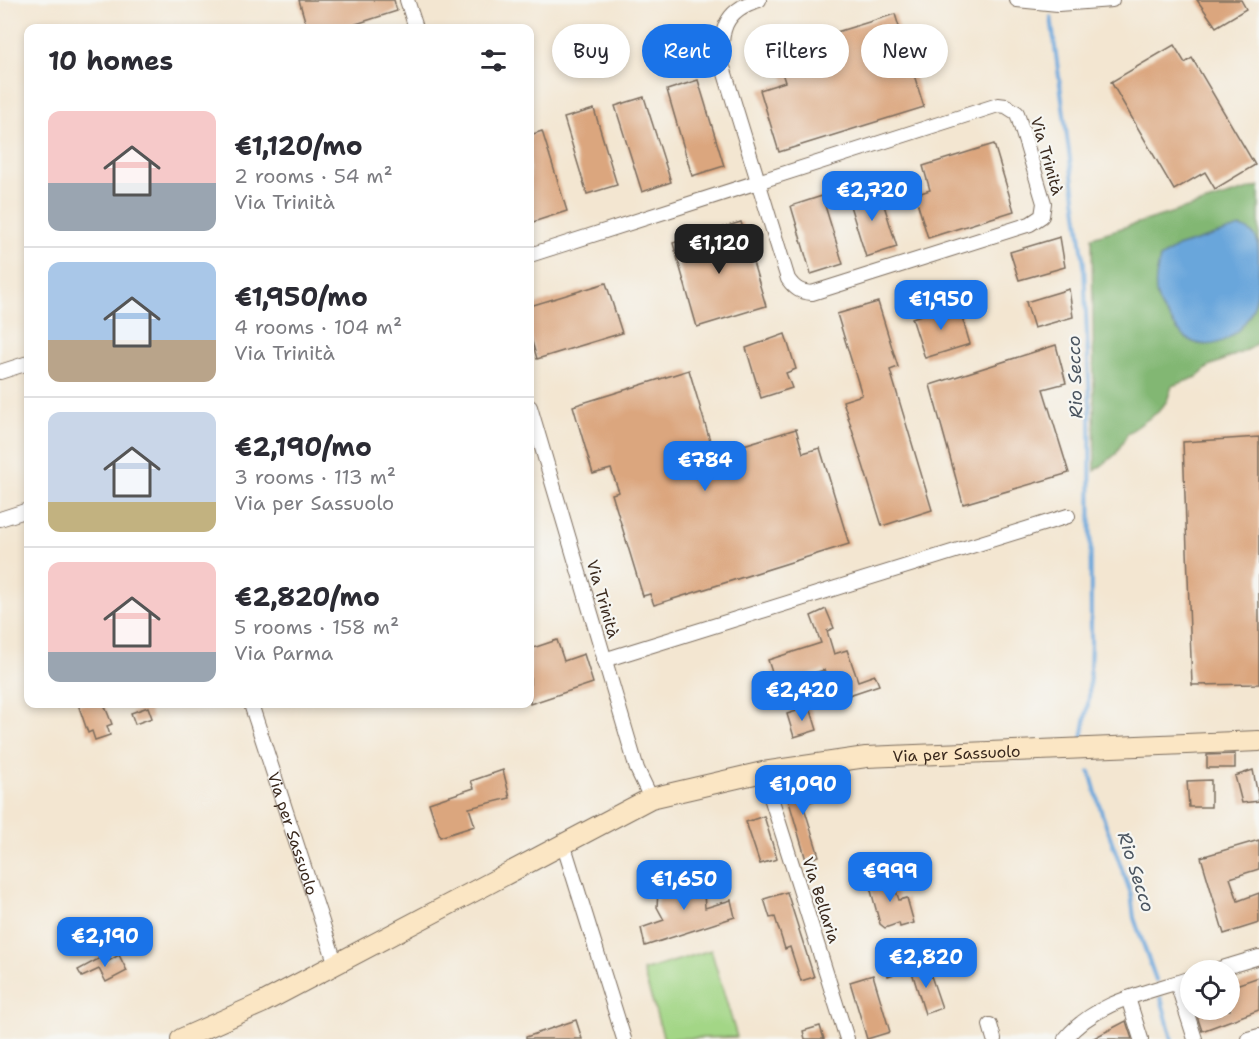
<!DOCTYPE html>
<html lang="en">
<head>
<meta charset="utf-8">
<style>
	:root { --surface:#fff; --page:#f7f7f7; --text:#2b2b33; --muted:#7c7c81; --line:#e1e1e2; --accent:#1a73e8 }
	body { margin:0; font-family:"Shantell Sans",sans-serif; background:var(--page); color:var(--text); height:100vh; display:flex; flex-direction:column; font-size:22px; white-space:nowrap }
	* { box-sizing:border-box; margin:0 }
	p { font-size:20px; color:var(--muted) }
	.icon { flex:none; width:33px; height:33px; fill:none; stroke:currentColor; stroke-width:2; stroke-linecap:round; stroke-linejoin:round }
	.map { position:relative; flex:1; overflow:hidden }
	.details { position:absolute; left:24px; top:24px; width:510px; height:684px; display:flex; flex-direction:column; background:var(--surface); border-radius:12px; box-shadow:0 3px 9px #0003 }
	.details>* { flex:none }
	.hud { position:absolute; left:552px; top:24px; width:570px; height:54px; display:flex; gap:12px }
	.buttons { position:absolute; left:1180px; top:960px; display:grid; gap:12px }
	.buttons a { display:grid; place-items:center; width:60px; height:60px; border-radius:50%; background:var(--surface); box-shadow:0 3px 9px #0003; font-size:30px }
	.price { position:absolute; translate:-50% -51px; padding:0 14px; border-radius:12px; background:var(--accent); color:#fff; font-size:20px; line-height:39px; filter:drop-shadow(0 2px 3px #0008) }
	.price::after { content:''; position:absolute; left:50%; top:36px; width:18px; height:14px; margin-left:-9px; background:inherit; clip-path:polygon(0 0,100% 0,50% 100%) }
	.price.current { background:#222; color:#fff }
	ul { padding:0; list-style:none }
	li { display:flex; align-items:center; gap:18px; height:150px; padding:0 24px }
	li+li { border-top:2px solid var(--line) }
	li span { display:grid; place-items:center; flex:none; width:168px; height:120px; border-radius:12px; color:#555 }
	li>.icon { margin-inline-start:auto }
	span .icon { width:72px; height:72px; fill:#fffc; stroke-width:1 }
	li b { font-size:26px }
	h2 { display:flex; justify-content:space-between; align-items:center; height:72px; padding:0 24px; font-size:26px }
	.pill { padding:0 21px; border-radius:27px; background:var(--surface); box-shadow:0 3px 9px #0003; font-size:21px; line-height:54px }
	.pill.current { background:var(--accent); color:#fff }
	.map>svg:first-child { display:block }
</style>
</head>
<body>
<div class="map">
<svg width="1259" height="1039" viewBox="0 0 1259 1039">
	<rect width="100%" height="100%" fill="#f6f6f2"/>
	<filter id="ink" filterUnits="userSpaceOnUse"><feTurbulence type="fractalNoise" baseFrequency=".0167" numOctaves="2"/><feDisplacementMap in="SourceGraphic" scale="12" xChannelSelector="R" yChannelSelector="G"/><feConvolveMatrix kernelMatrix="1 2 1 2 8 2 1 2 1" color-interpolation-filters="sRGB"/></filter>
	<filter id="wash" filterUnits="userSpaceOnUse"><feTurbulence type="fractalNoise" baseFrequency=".008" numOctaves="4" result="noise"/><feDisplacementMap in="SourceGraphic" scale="24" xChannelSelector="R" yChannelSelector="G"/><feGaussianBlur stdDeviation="1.35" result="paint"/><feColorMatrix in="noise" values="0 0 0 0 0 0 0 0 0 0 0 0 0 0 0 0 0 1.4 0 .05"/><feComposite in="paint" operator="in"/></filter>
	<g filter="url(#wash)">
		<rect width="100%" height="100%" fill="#f3e6d1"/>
		<polygon fill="#a3d686" stroke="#6f8052" stroke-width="1.5" points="711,950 737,1037 664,1039 643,971"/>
		<polygon fill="#82b773" stroke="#5e7048" stroke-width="1.5" points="1259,186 1259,341 1249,349 1210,366 1197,377 1172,386 1167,401 1158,412 1128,433 1116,454 1095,471 1092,237"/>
		<path fill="#69a6db" stroke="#52687c" stroke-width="1.5" d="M1240,227C1259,232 1259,243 1259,262C1259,276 1259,290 1255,303C1242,342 1197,364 1172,322C1169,316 1164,312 1161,307C1152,291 1156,274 1160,258L1177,247Z"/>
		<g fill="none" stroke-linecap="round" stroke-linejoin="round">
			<g stroke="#69a6db" stroke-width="4">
				<polyline points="1051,17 1084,265 1090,408 1091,641 1089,697 1082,739"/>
				<polyline points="1090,772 1102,814 1131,894 1134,918 1156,980"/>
				<polyline points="1161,998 1172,1039"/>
			</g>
		</g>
		<g id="blocks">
			<g fill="#dba67e">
				<polygon points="299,0 394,0 397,11 356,24 357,28 307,28"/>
				<polygon points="1197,0 1241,0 1246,9 1216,27"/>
				<polygon points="895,14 924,107 779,152 760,90 785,82 775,51"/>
				<polygon points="1174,45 1185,63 1192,58 1255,165 1215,189 1205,172 1174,190 1111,82"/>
				<polygon points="698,80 724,166 692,176 667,90"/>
				<polygon points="644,97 671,182 642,192 615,106"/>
				<polygon points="594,109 617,185 587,194 564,118"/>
				<polygon points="542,131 567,211 530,223 530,135"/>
				<polygon points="994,144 1014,211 928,238 915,195 930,190 923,166"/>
				<polygon points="878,186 897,247 866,257 847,196"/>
				<polygon points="822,196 843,264 811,274 791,206"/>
				<polygon points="741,222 766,306 697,327 673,243"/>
				<polygon points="1060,237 1065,267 1019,280 1010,252"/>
				<polygon points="606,283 622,333 537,359 530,334 530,306"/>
				<polygon points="1069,289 1073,317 1034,328 1026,302"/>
				<polygon points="878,302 898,367 890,370 932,510 882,526 843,401 862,395 837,314"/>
				<polygon points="958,303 970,344 925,358 912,318"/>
				<polygon points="785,334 796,369 786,373 792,388 761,398 746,348"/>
				<polygon points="1056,345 1066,383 1043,389 1069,473 963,504 930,385"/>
				<polygon points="689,370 714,454 796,429 803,453 820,448 849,544 654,605 650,594 643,596 612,494 619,492 611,469 593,474 573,406"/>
				<polygon points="1259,437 1259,684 1192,685 1183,442"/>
				<polygon points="826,609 834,628 827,631 834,654 847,650 858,681 875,675 879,685 834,700 824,670 776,685 768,660 821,643 811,616"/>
				<polygon points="557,640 564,661 584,654 593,683 530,704 530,649"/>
				<polygon points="78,704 104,704 112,724 107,726 110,735 95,740 92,731 88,733"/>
				<polygon points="148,707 152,718 135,724 131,713"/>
				<polygon points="810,707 817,730 794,737 787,714"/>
				<polygon points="1235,754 1235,768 1207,768 1207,755"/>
				<polygon points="503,770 510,798 469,808 475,826 440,837 429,803 474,788 471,781"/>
				<polygon points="1253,770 1259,801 1242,803 1235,776"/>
				<polygon points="810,780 816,800 803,804 819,856 806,860 785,788"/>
				<polygon points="1211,780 1211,807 1189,807 1187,781"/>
				<polygon points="764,816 777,859 760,864 746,822"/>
				<polygon points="1259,840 1259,869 1230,878 1238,901 1259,893 1259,923 1224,934 1201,857"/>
				<polygon points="890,872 899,900 907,898 914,923 900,927 899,923 885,928 880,924 870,887 876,885 873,877"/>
				<polygon points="682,877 696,882 704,893 705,908 731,900 735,917 645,946 641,928 664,920 657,907 658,892 668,881"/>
				<polygon points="787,892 814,977 801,981 790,947 785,949 775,917 770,918 764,899"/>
				<polygon points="902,942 911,969 888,976 880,949"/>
				<polygon points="119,955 127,971 106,982 99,969 82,977 78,970 102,957 105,963"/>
				<polygon points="927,964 942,1008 925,1014 911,969"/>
				<polygon points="873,975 890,1032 867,1039 850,982"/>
				<polygon points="1259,977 1259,1010 1202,1031 1195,1010 1230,1010 1230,987"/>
				<polygon points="576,1020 582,1039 526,1039 526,1037"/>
				<polygon points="1126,1021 1132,1039 1092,1039"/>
				<polygon points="820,1026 824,1039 805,1039 803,1031"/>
			</g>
		</g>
	</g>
	<g filter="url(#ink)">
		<use href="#blocks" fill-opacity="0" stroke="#7b6c5d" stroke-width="1.5"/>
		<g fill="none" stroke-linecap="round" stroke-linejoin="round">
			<defs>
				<g id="street">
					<polyline points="407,0 416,28"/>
					<polyline points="1017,0 1058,4 1112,0"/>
					<path d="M530,255L998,105L1006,106L1017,113L1044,203L1042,216L1030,224L812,293C800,292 795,289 788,279L723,67C719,33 723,10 759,0"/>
					<polyline points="0,372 28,363"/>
					<polyline points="530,407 637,769 651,798"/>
					<polyline points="0,519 28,510"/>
					<polyline points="604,660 1068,516"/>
					<path id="s1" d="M251,704L336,965"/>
					<polyline points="763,772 847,1039"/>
					<polyline points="563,843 624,1039"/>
					<polyline points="1216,970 1259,957"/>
					<polyline points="1177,983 1195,1039"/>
					<polyline points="1128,998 1141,1039"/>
					<polyline points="990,1025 994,1039"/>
					<path d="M1065,1039C1096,1001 1146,993 1191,978"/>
					<polyline points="1248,1039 1259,1036"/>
				</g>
				<g id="secondary">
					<path id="s2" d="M181,1039L262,1003L651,798L763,772L866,757L1259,741"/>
				</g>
			</defs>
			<use href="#street" stroke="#7b6c5d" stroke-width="16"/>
			<use href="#secondary" stroke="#7b6c5d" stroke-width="22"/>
			<use href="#street" stroke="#fff" stroke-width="14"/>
			<use href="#secondary" stroke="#fbe6c4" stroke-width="20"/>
		</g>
	</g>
	<g text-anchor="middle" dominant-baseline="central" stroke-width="4.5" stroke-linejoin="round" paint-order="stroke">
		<g font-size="16" fill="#3b2a1e" stroke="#f6f6f2">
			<text transform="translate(1047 156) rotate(74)">Via Trinità</text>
			<text transform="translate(603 599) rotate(74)">Via Trinità</text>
			<text stroke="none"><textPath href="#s2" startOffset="838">Via per Sassuolo</textPath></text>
			<text stroke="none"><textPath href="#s1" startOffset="136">Via per Sassuolo</textPath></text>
			<text transform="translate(821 900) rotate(72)">Via Bellaria</text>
		</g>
		<g font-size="18" font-style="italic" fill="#4b5560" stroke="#f6f6f2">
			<text transform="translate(1075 377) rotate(-92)">Rio Secco</text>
			<text transform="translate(1136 872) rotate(72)">Rio Secco</text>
		</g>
	</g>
</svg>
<div class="buttons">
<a><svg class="icon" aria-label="locate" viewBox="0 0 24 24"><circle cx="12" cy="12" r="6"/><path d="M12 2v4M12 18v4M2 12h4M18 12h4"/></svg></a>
</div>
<b class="price" style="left:872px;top:222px">€2,720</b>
<b class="price current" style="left:719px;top:275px">€1,120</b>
<b class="price" style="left:941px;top:331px">€1,950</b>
<b class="price" style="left:705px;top:492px">€784</b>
<b class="price" style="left:802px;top:722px">€2,420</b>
<b class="price" style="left:803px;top:816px">€1,090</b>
<b class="price" style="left:890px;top:903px">€999</b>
<b class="price" style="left:684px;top:911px">€1,650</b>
<b class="price" style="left:105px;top:968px">€2,190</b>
<b class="price" style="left:926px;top:989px">€2,820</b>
<div class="hud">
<a class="pill">Buy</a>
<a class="pill current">Rent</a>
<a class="pill">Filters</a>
<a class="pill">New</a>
</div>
<section class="details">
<h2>10 homes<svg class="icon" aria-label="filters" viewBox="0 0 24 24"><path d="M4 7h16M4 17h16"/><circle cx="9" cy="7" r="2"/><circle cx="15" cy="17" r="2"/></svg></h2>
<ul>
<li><span style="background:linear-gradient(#f6c9c9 60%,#9aa5b1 0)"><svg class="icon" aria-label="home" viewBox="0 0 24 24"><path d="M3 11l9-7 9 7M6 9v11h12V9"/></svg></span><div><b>€1,120/mo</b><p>2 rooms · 54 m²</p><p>Via Trinità</p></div></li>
<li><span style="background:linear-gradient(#a9c7e8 65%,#b9a48a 0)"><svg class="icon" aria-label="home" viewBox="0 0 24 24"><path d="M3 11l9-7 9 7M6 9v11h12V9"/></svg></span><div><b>€1,950/mo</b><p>4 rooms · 104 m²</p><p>Via Trinità</p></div></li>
<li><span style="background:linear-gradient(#c9d6e8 75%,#c2b280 0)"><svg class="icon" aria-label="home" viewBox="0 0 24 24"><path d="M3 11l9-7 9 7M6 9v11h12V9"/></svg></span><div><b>€2,190/mo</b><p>3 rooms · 113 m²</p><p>Via per Sassuolo</p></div></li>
<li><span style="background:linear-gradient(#f6c9c9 75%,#9aa5b1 0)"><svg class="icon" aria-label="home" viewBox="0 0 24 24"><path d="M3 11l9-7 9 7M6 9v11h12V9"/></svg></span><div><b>€2,820/mo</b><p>5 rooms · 158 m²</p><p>Via Parma</p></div></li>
</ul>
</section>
</div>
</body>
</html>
